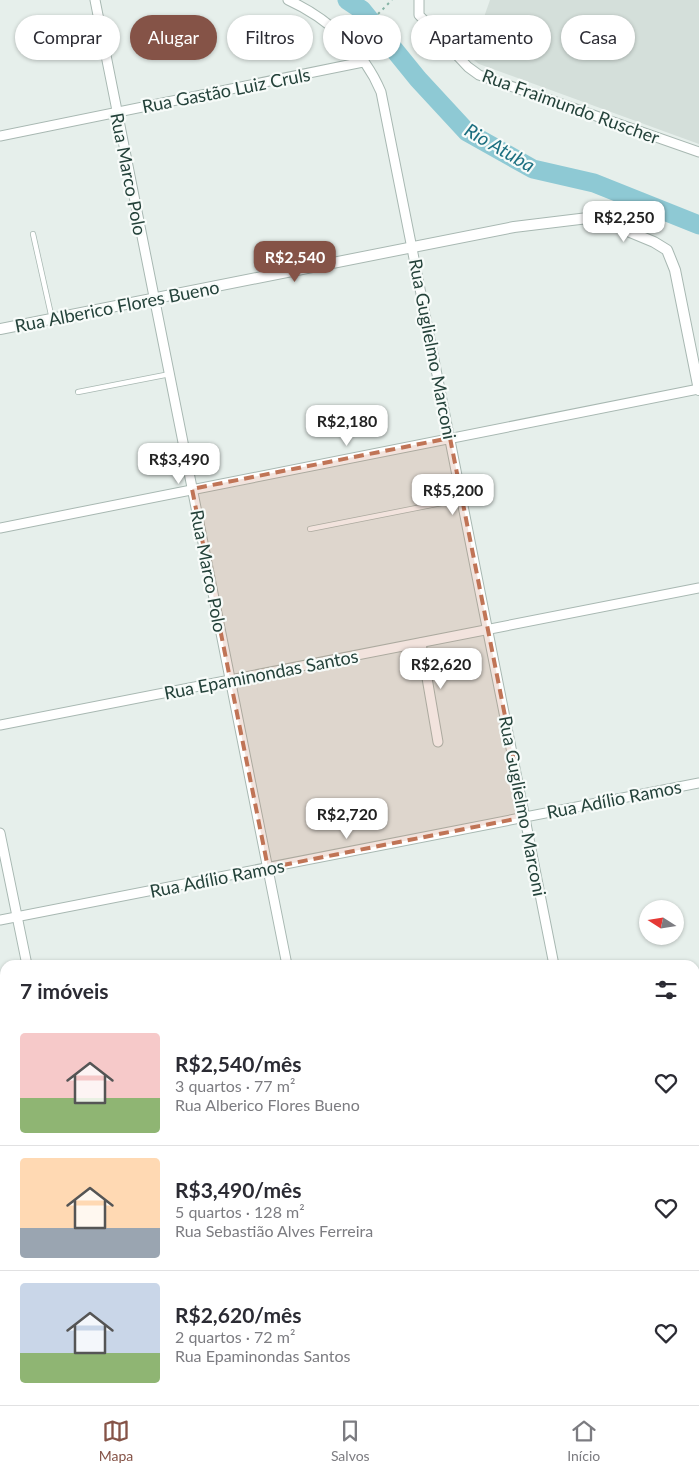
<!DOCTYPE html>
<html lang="pt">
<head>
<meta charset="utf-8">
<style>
	:root { --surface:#fff; --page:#f7f7f7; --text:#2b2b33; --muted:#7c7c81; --line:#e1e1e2; --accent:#855347 }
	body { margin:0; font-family:Lato,sans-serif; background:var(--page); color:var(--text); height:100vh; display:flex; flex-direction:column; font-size:19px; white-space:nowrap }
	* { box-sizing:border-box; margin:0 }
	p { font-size:16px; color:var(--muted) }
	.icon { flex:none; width:28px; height:28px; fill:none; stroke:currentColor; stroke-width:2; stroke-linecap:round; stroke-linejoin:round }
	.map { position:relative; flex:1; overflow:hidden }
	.drawer { position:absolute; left:0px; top:960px; width:700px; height:445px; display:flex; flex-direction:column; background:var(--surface); border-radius:15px 15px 0 0; box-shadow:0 1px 4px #0004 }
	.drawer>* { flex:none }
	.guide { position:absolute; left:15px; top:15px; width:670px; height:45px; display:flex; gap:10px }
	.needle { width:32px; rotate:282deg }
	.tools { position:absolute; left:639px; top:900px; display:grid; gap:10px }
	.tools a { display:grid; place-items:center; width:45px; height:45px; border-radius:50%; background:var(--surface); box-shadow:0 1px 4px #0004; font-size:25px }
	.price { position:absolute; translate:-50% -42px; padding:0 11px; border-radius:10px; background:#fff; color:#222; font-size:16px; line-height:32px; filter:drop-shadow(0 1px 2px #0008) }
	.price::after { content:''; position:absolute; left:50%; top:30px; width:15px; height:11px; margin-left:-8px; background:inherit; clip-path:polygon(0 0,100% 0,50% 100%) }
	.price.on { background:var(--accent); color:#fff }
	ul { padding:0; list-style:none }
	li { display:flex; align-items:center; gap:15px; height:125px; padding:0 20px }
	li+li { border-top:1px solid var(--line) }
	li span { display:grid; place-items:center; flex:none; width:140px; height:100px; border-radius:5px; color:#555 }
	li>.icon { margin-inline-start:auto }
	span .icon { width:60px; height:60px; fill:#fffc; stroke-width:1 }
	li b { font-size:21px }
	h2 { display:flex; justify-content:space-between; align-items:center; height:60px; padding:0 20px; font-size:21px }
	.chip { padding:0 18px; border-radius:22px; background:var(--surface); box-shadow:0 1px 4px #0004; font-size:18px; line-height:45px }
	.chip.on { background:var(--accent); color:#fff }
	.menu { display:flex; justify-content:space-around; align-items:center; height:70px; border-top:1px solid var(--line); background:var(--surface); font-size:14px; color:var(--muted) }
	.menu a { display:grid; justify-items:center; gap:2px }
	.menu .on { color:var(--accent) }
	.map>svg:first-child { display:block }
</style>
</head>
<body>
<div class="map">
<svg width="699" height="1405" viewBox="0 0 699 1405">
	<rect width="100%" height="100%" fill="#e6efeb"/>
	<polygon fill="#d4dfda" points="490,0 699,0 699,144 479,64 470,57"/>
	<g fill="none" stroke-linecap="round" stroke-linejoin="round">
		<polyline stroke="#8ec9d4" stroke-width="19" points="347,0 362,10 418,79 467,132 533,169 594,183 699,225"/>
		<defs>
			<g id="service">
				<polyline points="33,234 52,319"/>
				<polyline points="78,392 170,374"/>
				<polyline points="310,529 462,499"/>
			</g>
			<g id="minor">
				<polyline points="95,0 287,965"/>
				<path d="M288,0C328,18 364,51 381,92L554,965"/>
				<polyline points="419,0 419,15 468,67 479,75 699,152"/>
				<polyline points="0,136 363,62"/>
				<polyline points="0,528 699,389"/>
				<polyline points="421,643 438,742"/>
				<polyline points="0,725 699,588"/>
				<polyline points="0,833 27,965"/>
				<polyline points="0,920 699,783"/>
				<polyline points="0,1040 5,1039"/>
				<polyline points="695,1176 699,1175"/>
				<polyline points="0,1186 5,1185"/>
				<polyline points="0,1313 5,1312"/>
				<polyline points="695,1370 699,1369"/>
				<polyline points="114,1400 115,1405"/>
				<polyline points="374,1400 375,1405"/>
				<polyline points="640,1400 641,1405"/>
				<polyline points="514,1405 539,1400"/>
			</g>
			<g id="tertiary">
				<polyline points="0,329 514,227 588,218 613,225 654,242 667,250 675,270 699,390"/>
				<polyline points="695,980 699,979"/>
				<polyline points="0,1119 5,1118"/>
			</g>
		</defs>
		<use href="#service" stroke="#a8b8b2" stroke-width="6"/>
		<use href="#minor" stroke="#a8b8b2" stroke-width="11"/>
		<use href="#tertiary" stroke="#a8b8b2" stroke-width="12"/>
		<polyline stroke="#86b3a5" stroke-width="2" stroke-dasharray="2.5 4" stroke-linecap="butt" points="355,37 392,0"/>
		<use href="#service" stroke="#fff" stroke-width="4.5"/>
		<use href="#minor" stroke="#fff" stroke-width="9"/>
		<use href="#tertiary" stroke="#fff" stroke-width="10"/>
	</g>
	<path fill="#c07456" fill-opacity="0.2" stroke="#c07456" stroke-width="4" stroke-dasharray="10 6" stroke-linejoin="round" d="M450,438L525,817L268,868L192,489Z"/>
	<g text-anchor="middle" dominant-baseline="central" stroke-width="4.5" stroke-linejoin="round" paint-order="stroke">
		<g font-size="18" fill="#24423a" stroke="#f7fbf9">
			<text transform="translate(226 90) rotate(-11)">Rua Gastão Luiz Cruls</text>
			<text transform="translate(571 106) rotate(20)">Rua Fraimundo Ruscher</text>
			<text transform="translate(129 174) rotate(79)">Rua Marco Polo</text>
			<text transform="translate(117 306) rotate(-11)">Rua Alberico Flores Bueno</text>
			<text transform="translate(433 349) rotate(79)">Rua Guglielmo Marconi</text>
			<text transform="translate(209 571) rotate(79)">Rua Marco Polo</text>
			<text transform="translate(261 674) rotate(-11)">Rua Epaminondas Santos</text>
			<text transform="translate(614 799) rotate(-11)">Rua Adílio Ramos</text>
			<text transform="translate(523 806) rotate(79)">Rua Guglielmo Marconi</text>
			<text transform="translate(217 878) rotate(-11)">Rua Adílio Ramos</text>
		</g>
		<g font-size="19" font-style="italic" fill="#1c6f80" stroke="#f7fbf9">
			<text transform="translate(500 147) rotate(30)">Rio Atuba</text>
		</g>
	</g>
</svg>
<div class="tools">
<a><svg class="needle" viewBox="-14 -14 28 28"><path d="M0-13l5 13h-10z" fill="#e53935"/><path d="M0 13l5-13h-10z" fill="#7c7c81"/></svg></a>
</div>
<b class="price" style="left:624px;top:243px">R$2,250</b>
<b class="price on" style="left:295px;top:283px">R$2,540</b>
<b class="price" style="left:347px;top:447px">R$2,180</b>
<b class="price" style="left:179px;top:485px">R$3,490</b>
<b class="price" style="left:453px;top:516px">R$5,200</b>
<b class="price" style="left:441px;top:690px">R$2,620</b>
<b class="price" style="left:347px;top:840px">R$2,720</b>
<div class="guide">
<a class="chip">Comprar</a>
<a class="chip on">Alugar</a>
<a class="chip">Filtros</a>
<a class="chip">Novo</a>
<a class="chip">Apartamento</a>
<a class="chip">Casa</a>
</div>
<section class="drawer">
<h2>7 imóveis<svg class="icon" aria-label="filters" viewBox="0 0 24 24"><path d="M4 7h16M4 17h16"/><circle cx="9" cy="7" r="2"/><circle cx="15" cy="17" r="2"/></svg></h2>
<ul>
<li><span style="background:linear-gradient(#f6c9c9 65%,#8fb573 0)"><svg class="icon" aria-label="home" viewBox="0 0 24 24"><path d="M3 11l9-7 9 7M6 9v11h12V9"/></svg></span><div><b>R$2,540/mês</b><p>3 quartos · 77 m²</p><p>Rua Alberico Flores Bueno</p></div><svg class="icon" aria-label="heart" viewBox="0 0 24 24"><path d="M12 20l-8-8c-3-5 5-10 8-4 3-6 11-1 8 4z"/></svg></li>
<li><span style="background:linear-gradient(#ffd9b3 70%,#9aa5b1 0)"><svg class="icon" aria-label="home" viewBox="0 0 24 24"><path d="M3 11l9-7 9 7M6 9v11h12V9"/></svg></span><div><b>R$3,490/mês</b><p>5 quartos · 128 m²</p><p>Rua Sebastião Alves Ferreira</p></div><svg class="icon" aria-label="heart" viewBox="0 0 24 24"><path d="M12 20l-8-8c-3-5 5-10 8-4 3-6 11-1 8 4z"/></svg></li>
<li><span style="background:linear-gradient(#c9d6e8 70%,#8fb573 0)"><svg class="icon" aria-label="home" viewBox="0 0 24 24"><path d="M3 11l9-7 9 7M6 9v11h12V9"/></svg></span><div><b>R$2,620/mês</b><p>2 quartos · 72 m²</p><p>Rua Epaminondas Santos</p></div><svg class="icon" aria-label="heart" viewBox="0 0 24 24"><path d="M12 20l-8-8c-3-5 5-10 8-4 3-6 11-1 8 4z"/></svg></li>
</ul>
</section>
</div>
<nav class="menu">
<a class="on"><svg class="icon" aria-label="map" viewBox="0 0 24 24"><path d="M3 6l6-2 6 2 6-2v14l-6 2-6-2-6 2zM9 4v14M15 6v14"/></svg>Mapa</a>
<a><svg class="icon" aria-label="saved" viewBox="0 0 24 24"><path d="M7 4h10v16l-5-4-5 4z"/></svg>Salvos</a>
<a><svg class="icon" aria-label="home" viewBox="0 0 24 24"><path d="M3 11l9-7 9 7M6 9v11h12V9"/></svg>Início</a>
</nav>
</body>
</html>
